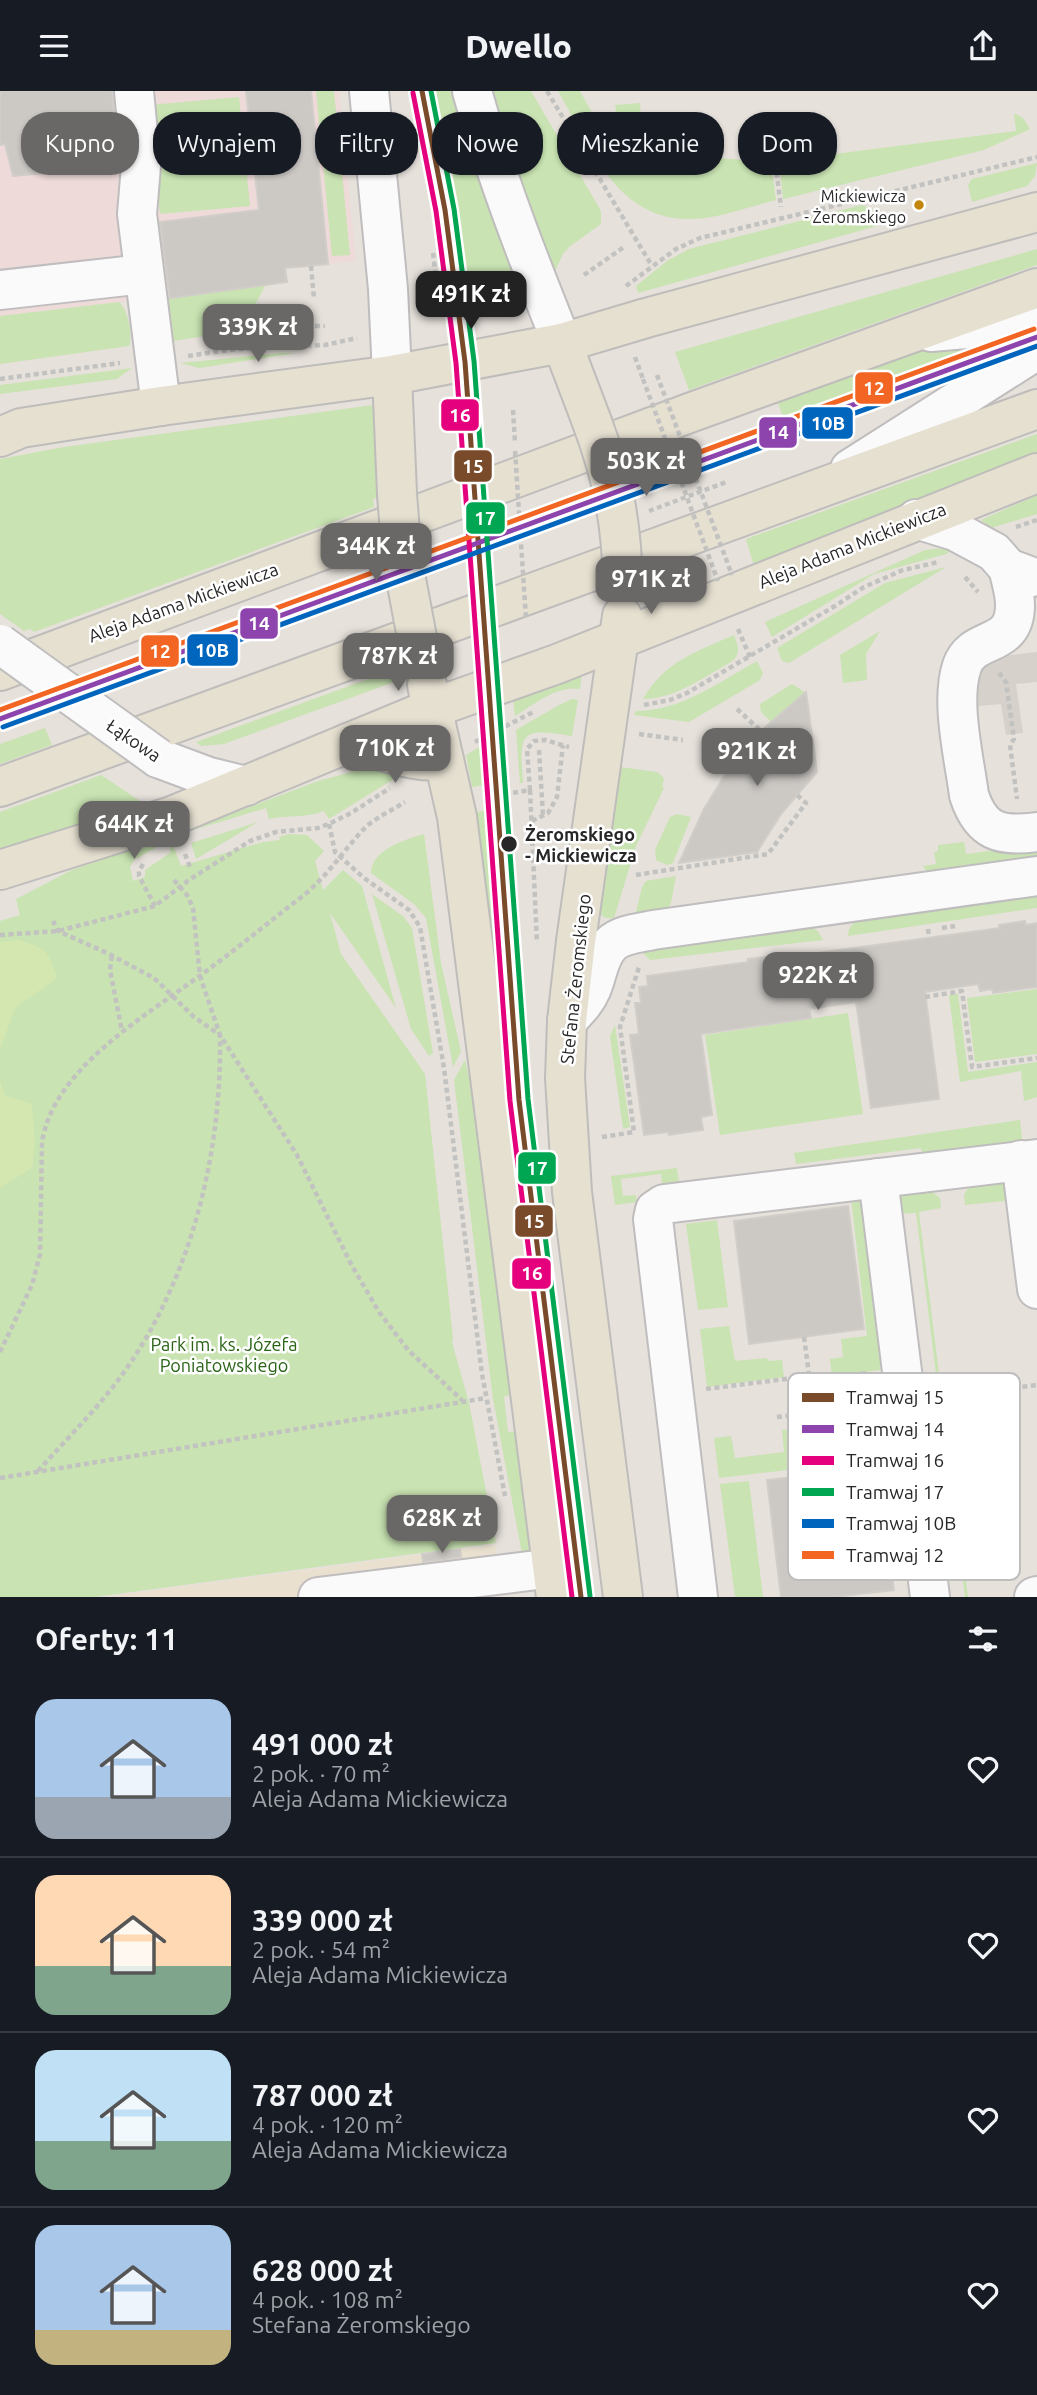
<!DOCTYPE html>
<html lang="pl">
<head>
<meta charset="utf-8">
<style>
	:root { --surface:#171b24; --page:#20242c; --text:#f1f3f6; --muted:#9ea1a6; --line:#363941; --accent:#6a6866 }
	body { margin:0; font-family:Ubuntu,sans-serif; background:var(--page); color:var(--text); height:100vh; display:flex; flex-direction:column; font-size:26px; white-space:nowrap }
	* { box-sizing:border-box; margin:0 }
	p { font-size:23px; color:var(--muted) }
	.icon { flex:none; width:38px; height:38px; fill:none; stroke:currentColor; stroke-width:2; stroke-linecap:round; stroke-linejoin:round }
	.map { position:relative; height:1506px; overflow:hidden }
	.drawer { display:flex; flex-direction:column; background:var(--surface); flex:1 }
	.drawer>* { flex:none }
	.top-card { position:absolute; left:21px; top:21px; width:996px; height:63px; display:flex; gap:14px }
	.price { position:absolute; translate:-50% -60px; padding:0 16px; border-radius:14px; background:var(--accent); color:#fff; font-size:23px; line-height:46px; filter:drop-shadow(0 2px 4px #0008) }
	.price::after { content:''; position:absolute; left:50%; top:42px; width:21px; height:16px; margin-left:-10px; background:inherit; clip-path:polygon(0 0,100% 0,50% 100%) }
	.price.selected { background:#222; color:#fff }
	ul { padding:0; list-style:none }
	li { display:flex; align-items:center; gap:21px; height:175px; padding:0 35px }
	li+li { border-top:2px solid var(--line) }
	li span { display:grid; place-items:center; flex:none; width:196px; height:140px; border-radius:21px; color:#555 }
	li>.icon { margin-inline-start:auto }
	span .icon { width:84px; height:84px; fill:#fffc; stroke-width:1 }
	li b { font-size:30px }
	h2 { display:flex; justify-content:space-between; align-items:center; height:84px; padding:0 35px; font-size:30px }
	.chip { padding:0 24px; border-radius:28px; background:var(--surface); box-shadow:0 2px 5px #0004; font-size:24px; line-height:63px }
	.chip.selected { background:var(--accent); color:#fff }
	header { display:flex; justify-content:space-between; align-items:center; height:91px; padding:0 35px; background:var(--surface); font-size:32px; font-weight:800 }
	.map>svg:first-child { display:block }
</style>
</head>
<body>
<header><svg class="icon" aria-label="menu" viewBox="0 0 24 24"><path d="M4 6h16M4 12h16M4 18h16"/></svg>Dwello<svg class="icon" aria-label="share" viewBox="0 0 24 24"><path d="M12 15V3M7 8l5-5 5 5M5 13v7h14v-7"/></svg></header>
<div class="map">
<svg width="1037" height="1506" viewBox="0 0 1037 1506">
	<rect width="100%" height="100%" fill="#e6e1db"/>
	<polygon fill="#eae0cf" points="495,1454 501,1496 477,1506 104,1506"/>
	<polygon fill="#eddad9" points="0,0 339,0 356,170 286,177 287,191 0,225"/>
	<g fill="#c9e3b2">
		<polygon points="316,0 334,0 350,164 332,165"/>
		<polygon points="427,0 454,0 520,193 482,202 481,205 463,207 450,119"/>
		<polygon points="492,0 531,0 601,120 601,133 569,156 563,163 553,184"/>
		<path d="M558,0H580L613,60L622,57L615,14L640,12L641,29L663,26L668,50L702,45L706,66L756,70L757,73L771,71L776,109C747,116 715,129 685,128C614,125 589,53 558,0Z"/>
		<polygon points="239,6 250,115 160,123 150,14"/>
		<polygon points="1014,22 1023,27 1030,38 984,59 783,108 779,70 1016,40"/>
		<polygon points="1037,72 1035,85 1027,95 972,111 968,94 972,88"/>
		<polygon points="862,114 874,120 877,135 638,202 636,195 667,170 689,158"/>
		<polygon points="1037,158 1037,174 689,299 675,261"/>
		<polygon points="265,195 249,225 233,241 173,250 170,247 164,207"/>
		<path d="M119,211C128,219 133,244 129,255L0,273V225Z"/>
		<polygon points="1032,241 785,332 777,309 926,253"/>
		<polygon points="282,262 296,262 199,277 180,272"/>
		<polygon points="132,277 117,288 0,303 0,294"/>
		<polygon points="373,314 379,406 373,408 374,416 34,541 30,538 24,540 0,523 0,368 64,356"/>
		<polygon points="1037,343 1037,365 754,475 746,448"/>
		<polygon points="1037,404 1037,423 991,437 981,429"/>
		<polygon points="944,457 953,459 946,463 874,483 772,546 765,531 925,459"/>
		<polygon points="685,470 696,499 662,512 655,482"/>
		<polygon points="946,476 789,572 782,570 777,557 885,492"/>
		<polygon points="880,540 866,563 867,589 843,592 840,564"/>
		<path d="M734,544C738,555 742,563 731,571C704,586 675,608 643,608C665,570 696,561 734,544Z"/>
		<path d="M757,570L763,582L760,589L689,631L634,624L636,620C681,620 719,591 757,570Z"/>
		<polygon points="393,579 395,585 404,582 405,587 224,653 201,655 196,651"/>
		<path d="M582,582L580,598C557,594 533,614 515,625L513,607Z"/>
		<polygon points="792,593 806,602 771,631 761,621 760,613"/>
		<path d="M572,608L578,609L572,645C520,636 519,641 523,692H520L516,639L559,614Z"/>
		<polygon points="45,637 52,654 0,673 0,653"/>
		<polygon points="506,648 509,690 472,696 466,664 489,650"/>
		<path d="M620,676L657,681L664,687L662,696L664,697L636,755L614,827C607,828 603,827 599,821Z"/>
		<path d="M367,677L386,680L397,686L329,728L324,720C307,727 287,724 269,728L266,717L187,741L186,740L318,690Z"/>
		<polygon points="101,684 149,716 0,761 0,721"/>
		<polygon points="510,715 530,983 522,987 502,717"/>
		<polygon points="494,717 504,874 514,986 509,992 475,722"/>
		<polygon points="677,723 691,726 673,772 667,774 656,769 655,759 670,726"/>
		<polygon points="258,731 196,768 191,752"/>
		<polygon points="289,743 307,744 324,760 315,770 323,799 343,779 362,795 396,917 330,822 341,863 425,983 453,1247 452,1251 469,1312 496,1452 95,1506 0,1506 0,830 20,824 16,808 72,779 158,749 157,756 134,769 130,776 133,790 145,786 145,779 170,762 170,746 181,775 263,751 280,749 279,746"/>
		<path d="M424,743L441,872L461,961L453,976L426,827L414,813L371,782C371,759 406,748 424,743Z"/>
		<polygon points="964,751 966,763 1037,754 1037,772 928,782 923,775 936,773 934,761 938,760 938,754"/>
		<path d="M676,785C668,823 677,819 635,825L642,796L646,790Z"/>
		<polygon points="1037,799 1037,817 848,845 849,838 856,829"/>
		<polygon points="372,803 404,826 412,837 433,962 429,965 411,938"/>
		<polygon points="805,833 818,840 823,849 650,869 640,859"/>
		<polygon points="1037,898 1037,963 975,971 967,907"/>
		<polygon points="958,903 968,981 1037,971 1037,1006 1024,1010 1021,980 960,991 949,904"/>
		<polygon points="848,922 863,1023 720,1044 705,944"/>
		<polygon points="615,934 630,1036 623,1038 610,945"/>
		<polygon points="465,969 475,1011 513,1304 504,1305 508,1341 517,1340 533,1465 523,1468 493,1308 454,989"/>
		<polygon points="1020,1029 1023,1056 923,1068 921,1057 796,1073 794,1062"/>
		<polygon points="677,1077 680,1099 663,1101 661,1083 621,1088 623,1105 636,1104 637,1111 615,1114 611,1085"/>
		<polygon points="1000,1088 1010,1096 1013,1109 965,1114 964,1104 971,1092"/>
		<polygon points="927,1097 940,1107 941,1117 919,1121 940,1291 963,1289 964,1300 952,1301 951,1299 916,1306 914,1295 937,1291 916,1122 893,1123 892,1112 901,1100"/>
		<polygon points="868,1105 888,1278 832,1285 830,1268 843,1266 841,1248 867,1245 851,1107"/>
		<polygon points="717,1129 728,1216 698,1219 686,1133"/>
		<polygon points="729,1235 735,1270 767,1267 768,1270 782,1269 784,1286 707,1296 700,1238"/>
		<polygon points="965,1307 966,1315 944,1318 968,1506 965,1506 941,1319 919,1321 918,1313"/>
		<polygon points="826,1333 830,1374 719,1387 714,1347 731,1345 735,1367 784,1361 782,1339"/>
		<polygon points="749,1390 763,1506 735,1506 720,1393"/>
	</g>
	<g fill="#d5e7b0">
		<path d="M18,849C47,858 48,859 57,887L15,917L0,959V851Z"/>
		<polygon points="0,990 5,1005 32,1013 35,1051 32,1077 0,1097"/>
	</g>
	<polygon fill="#d6d1cb" points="1037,561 1037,591 1016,593 1023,642 1006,644 1001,613 978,615 975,593 984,574 996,566"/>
	<g fill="#ccc9c5" stroke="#d1cdc8" stroke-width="2">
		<polygon points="0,0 112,0 116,43 107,44 105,77 13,85 5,53 0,54"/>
		<polygon points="246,0 311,0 328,173 285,177 287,191 170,207 160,131 259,119"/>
		<polygon points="806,601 817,681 781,723 757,761 679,772 704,718 728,679 761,640"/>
		<polygon points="1025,830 1026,834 1037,832 1037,896 993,902 992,898 980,900 978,893 925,901 939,1008 871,1017 856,911 809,918 811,927 701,943 712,1024 701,1026 703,1039 669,1044 668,1041 644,1044 630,944 639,943 635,912 641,912 639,896 648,895 647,885 748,871 748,868 774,865 774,868 1000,837 999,834"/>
		<polygon points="848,1115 864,1238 749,1253 734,1130"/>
		<polygon points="879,1376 894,1499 833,1506 781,1506 767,1389 817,1383 821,1392 830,1400 842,1402 851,1398 859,1389 861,1378"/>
		<polygon points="460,1458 461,1466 423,1471 422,1463"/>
	</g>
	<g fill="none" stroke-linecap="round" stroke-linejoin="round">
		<defs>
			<g id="minor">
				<polyline points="134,0 141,75 137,123 161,315"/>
				<polyline points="369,0 388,198 392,284"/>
				<path d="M472,0C496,86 529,170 562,252"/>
				<polyline points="0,199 144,183"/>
				<polyline points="931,241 1037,232"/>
				<polyline points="850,378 1037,259"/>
				<polyline points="916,428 955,440 994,461 1008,477 1032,486"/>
				<path d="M1008,477C1011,489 1015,502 1015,514C1015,559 973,543 962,575C950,610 964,666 969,704C981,741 1000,746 1037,741"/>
				<polyline points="158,667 209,686 246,695"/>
				<path d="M567,930C576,920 586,911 591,899C598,884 598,866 611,853C621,843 640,842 653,839L1037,785"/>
				<polyline points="1021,1069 1037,1198"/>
				<polyline points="878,1087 930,1506"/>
				<path d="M839,1380C837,1364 836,1351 848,1338L908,1330"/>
				<polyline points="318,1506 553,1477"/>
				<polyline points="698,1506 653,1128 655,1119 664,1113 1037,1068"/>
				<polyline points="1034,1506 1037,1505"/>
			</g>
			<g id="major">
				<polyline points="562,252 592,331"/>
				<polyline points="392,284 397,403"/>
				<polyline points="0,346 21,337 161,315 392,284 562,252 646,227 1037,121"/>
				<polyline points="622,525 576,850 567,930 565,987 572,1101 623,1506"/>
				<polyline points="0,580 692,321 1037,197"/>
				<polyline points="427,594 457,726 556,1506"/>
				<path d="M348,652C381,657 411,673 444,669"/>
				<polyline points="0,696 1037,318"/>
				<polyline points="0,779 172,725 433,617 557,573 1037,382"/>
			</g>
		</defs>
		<use href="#minor" stroke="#bfbdbd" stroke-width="42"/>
		<use href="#major" stroke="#bfbdbb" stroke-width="42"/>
		<g stroke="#c2c2c1" stroke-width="4.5" stroke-dasharray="5 3.5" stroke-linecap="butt">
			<polyline points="547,0 652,175"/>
			<polyline points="770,31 781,116"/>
			<polyline points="433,162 439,213"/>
			<polyline points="311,175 314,208"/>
			<polyline points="584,184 624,156"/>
			<polyline points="626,195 676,158 700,147 1037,66"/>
			<polyline points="281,235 325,235"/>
			<polyline points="188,265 237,258 325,254 357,247"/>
			<polyline points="635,266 643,288"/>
			<polyline points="0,288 120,272"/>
			<polyline points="513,319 515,352"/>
			<polyline points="770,331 774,330 776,335"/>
			<polyline points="643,380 670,369"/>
			<polyline points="649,420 726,391"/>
			<polyline points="1016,436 1037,429"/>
			<polyline points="965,486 978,501"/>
			<polyline points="738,538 750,566"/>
			<polyline points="999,582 1006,591 1014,648 1010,654 1017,708"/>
			<polyline points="644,614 670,609 687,602 835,515 864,496 903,479 939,471"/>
			<polyline points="737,618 761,640"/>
			<polyline points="639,643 683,649"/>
			<polyline points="475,651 535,620"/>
			<polyline points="539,659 543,725"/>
			<polyline points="530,699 537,852"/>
			<polyline points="488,706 530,699 527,658 534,650 545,649 569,656"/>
			<polyline points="532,730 548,722 557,706 563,654"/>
			<polyline points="329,733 335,761 364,787 409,819 420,836 444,977 482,1283 505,1405"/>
			<polyline points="185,763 190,776"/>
			<polyline points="143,773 139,780 139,785 155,815"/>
			<polyline points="636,784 768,763 806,712 796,703"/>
			<polyline points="174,789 187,804 193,817 200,885 220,944 297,1064 351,1173 379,1221 408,1259 462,1309"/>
			<polyline points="942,837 955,835"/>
			<polyline points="928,838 929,846"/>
			<polyline points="0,844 58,840 155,815 189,789 250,750 276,741 318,737 329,733 351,722 390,697"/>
			<polyline points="112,865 110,879 122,940"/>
			<polyline points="925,906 962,900 972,976 1037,967"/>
			<polyline points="602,1046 634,1041 620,936 639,876"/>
			<polyline points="804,1246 814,1321"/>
			<path d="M0,1261L32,1194L40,1163L42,1052C52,979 144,926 198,886C234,860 269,831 304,804C327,785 342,762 361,741C372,728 391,720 405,711"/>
			<polyline points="810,1289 868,1282"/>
			<polyline points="706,1298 809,1285"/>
			<polyline points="938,1306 1037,1294"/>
			<polyline points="777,1326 818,1321"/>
			<path d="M38,1380C65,1350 95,1320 119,1288C191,1191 222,1063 220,944L194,926L154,887L107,862L58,840L53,830"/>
			<polyline points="0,1387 486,1307"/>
		</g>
		<use href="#minor" stroke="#fbfafa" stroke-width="38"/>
		<use href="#major" stroke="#e6e0d1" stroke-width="38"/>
		<defs>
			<polyline id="minor-bridge" points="0,553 158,667"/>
			<g id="major-bridge">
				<path d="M592,331C614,390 622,435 623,497"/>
				<polyline points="397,403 402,467 422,573"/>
			</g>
		</defs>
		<use href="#minor-bridge" stroke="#bfbdbd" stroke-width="42" stroke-linecap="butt"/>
		<use href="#major-bridge" stroke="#bfbdbb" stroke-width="42" stroke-linecap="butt"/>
		<g stroke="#c2c2c1" stroke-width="4.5" stroke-dasharray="5 3.5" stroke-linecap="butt">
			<polyline points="657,284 732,484"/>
			<polyline points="643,288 718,490"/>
			<polyline points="515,360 526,528"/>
		</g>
		<use href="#minor-bridge" stroke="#fbfafa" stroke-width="38"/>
		<use href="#major-bridge" stroke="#e6e0d1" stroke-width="38"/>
		<defs>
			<polyline id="tram-1" points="422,0 445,119 465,271 519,1009 581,1506"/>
			<polyline id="tram-2" points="0,628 1037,246"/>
			<polyline id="tram-3" points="413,2 436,120 456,272 510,1010 572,1506"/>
			<polyline id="tram-4" points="431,0 454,118 474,270 528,1008 590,1505"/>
			<polyline id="tram-5" points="3,636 1037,255"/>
			<polyline id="tram-6" points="0,619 1034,238"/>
		</defs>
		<use href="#tram-1" stroke="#fff" stroke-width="10"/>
		<use href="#tram-2" stroke="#fff" stroke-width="10"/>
		<use href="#tram-3" stroke="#fff" stroke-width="10"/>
		<use href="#tram-4" stroke="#fff" stroke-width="10"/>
		<use href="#tram-5" stroke="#fff" stroke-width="10"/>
		<use href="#tram-6" stroke="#fff" stroke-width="10"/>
		<use href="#tram-1" stroke="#7a4b2a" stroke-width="5"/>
		<use href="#tram-2" stroke="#8e44ad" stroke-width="5"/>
		<use href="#tram-3" stroke="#e5007d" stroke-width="5"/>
		<use href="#tram-4" stroke="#00a651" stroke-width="5"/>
		<use href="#tram-5" stroke="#0065bd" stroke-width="5"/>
		<use href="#tram-6" stroke="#f26522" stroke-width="5"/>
	</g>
	<circle fill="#c3860a" stroke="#fff" stroke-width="2.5" cx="919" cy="114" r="6"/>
	<circle fill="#272727" stroke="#fff" stroke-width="2.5" cx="509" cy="753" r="9"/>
	<g text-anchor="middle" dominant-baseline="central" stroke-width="5" stroke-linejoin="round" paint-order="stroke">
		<g font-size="16" fill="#272727" stroke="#fff" text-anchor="end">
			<text x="906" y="105">Mickiewicza<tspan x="906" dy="21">- Żeromskiego</tspan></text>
		</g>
		<g font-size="18" fill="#272727" stroke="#fff">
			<text transform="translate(852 454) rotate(-22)">Aleja Adama Mickiewicza</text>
			<text transform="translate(183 511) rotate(-20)">Aleja Adama Mickiewicza</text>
			<text transform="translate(134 649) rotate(34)">Łąkowa</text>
			<text transform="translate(575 888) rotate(-84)">Stefana Żeromskiego</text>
		</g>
		<g font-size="18" font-weight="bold" fill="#272727" stroke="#fff" text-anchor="start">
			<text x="525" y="743">Żeromskiego<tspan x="525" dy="21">- Mickiewicza</tspan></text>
		</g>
		<g font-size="18" fill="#2a6417" stroke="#fff">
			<text x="224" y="1253">Park im. ks. Józefa<tspan x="224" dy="21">Poniatowskiego</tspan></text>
		</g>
	</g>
	<rect x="788" y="1282" width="232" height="207" rx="10" fill="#fff" stroke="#bebebe" stroke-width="2"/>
	<rect x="802" y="1302" width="32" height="9" fill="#7a4b2a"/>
	<rect x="802" y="1334" width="32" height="8" fill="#8e44ad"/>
	<rect x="802" y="1365" width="32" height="9" fill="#e5007d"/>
	<rect x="802" y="1397" width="32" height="8" fill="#00a651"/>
	<rect x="802" y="1428" width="32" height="9" fill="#0065bd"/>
	<rect x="802" y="1460" width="32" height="8" fill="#f26522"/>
	<g font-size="19" fill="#272727">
		<text x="846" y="1313">Tramwaj 15</text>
		<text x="846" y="1345">Tramwaj 14</text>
		<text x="846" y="1376">Tramwaj 16</text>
		<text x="846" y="1408">Tramwaj 17</text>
		<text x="846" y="1439">Tramwaj 10B</text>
		<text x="846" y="1471">Tramwaj 12</text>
	</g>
	<g stroke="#fff" stroke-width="2.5">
		<rect x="854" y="280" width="40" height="34" rx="7" fill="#f26522"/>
		<rect x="440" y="307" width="40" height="34" rx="7" fill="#e5007d"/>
		<rect x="801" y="315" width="53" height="34" rx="7" fill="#0065bd"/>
		<rect x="758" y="325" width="40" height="33" rx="7" fill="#8e44ad"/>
		<rect x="453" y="358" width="40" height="34" rx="7" fill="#7a4b2a"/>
		<rect x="465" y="410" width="41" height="34" rx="7" fill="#00a651"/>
		<rect x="239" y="516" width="40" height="33" rx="7" fill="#8e44ad"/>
		<rect x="186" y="542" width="53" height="34" rx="7" fill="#0065bd"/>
		<rect x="140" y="543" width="40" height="34" rx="7" fill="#f26522"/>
		<rect x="517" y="1060" width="40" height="34" rx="7" fill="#00a651"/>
		<rect x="514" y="1113" width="40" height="34" rx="7" fill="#7a4b2a"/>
		<rect x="511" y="1166" width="41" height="33" rx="7" fill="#e5007d"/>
	</g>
	<g font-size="19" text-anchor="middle" font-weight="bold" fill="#fff">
		<text x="874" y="304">12</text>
		<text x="460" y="331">16</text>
		<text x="828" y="339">10B</text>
		<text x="778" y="348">14</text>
		<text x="473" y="382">15</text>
		<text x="485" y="434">17</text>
		<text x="259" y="539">14</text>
		<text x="212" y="566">10B</text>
		<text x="160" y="567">12</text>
		<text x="537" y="1084">17</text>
		<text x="534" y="1137">15</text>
		<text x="532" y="1189">16</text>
	</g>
</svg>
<b class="price selected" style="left:471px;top:240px">491K zł</b>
<b class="price" style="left:258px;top:273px">339K zł</b>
<b class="price" style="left:646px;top:407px">503K zł</b>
<b class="price" style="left:376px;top:492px">344K zł</b>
<b class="price" style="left:651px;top:525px">971K zł</b>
<b class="price" style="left:398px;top:602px">787K zł</b>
<b class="price" style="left:395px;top:694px">710K zł</b>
<b class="price" style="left:757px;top:697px">921K zł</b>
<b class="price" style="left:134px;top:770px">644K zł</b>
<b class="price" style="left:818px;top:921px">922K zł</b>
<b class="price" style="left:442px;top:1464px">628K zł</b>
<div class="top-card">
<a class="chip selected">Kupno</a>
<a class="chip">Wynajem</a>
<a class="chip">Filtry</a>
<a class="chip">Nowe</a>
<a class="chip">Mieszkanie</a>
<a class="chip">Dom</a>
</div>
</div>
<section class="drawer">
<h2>Oferty: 11<svg class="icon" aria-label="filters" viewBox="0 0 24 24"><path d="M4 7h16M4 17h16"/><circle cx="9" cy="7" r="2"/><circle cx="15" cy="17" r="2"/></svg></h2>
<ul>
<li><span style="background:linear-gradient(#a9c7e8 70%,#9aa5b1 0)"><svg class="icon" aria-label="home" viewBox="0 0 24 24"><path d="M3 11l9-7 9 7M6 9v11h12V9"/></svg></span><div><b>491 000 zł</b><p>2 pok. · 70 m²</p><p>Aleja Adama Mickiewicza</p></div><svg class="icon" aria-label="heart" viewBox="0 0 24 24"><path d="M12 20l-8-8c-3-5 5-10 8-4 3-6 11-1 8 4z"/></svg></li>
<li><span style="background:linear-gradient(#ffd9b3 65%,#7fa58c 0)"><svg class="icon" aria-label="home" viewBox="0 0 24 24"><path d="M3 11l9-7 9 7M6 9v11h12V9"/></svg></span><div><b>339 000 zł</b><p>2 pok. · 54 m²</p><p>Aleja Adama Mickiewicza</p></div><svg class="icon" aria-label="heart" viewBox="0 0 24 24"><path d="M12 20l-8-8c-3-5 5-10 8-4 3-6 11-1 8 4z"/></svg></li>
<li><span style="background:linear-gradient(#bfe0f5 65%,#7fa58c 0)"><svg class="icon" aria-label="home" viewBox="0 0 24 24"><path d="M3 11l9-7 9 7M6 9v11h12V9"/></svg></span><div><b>787 000 zł</b><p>4 pok. · 120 m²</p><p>Aleja Adama Mickiewicza</p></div><svg class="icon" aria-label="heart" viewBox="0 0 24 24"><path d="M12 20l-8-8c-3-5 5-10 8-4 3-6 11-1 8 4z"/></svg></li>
<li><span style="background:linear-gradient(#a9c7e8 75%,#c2b280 0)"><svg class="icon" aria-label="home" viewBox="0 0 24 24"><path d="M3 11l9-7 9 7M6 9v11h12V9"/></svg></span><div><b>628 000 zł</b><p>4 pok. · 108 m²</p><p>Stefana Żeromskiego</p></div><svg class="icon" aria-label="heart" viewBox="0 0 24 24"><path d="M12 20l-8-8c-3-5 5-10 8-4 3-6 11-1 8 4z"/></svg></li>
</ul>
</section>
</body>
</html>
